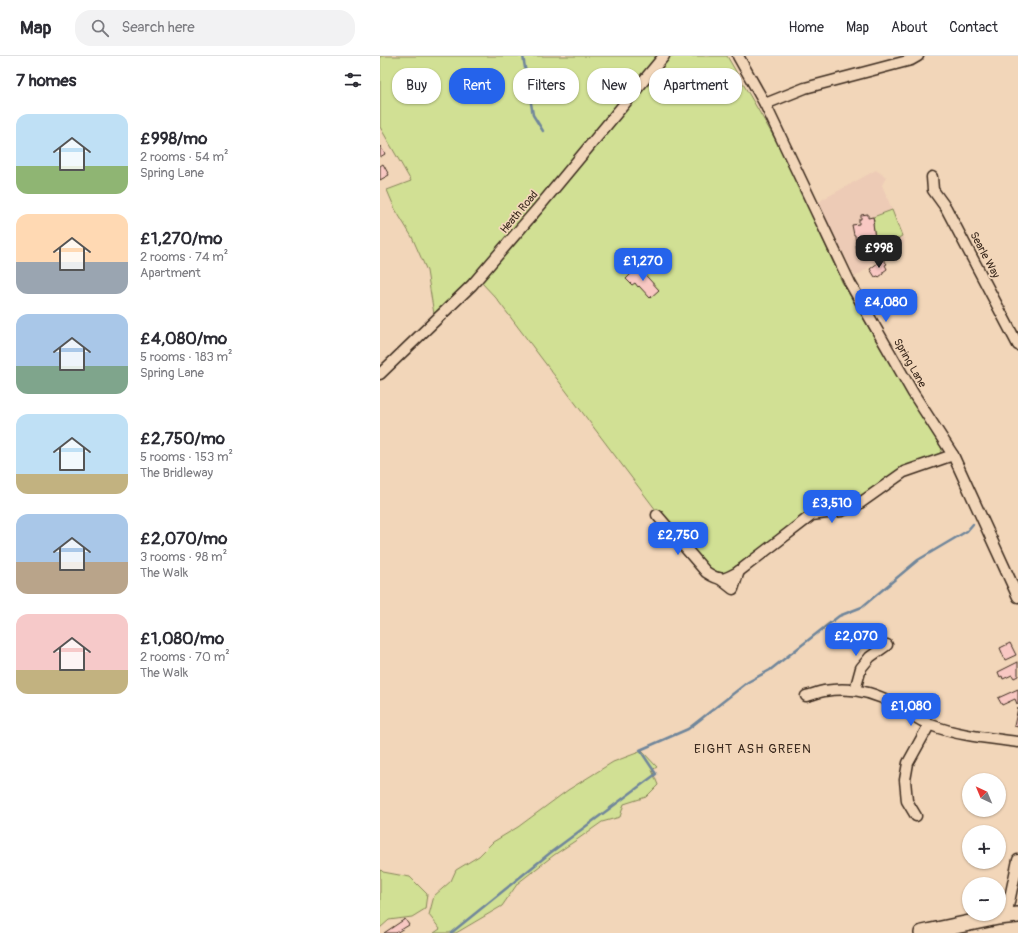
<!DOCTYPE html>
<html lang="en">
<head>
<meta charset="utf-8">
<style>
	:root { --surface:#fff; --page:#f2f2f3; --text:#2b2b33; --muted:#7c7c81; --line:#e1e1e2; --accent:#2563eb }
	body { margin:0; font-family:Pangolin,sans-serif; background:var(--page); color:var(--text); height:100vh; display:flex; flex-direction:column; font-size:15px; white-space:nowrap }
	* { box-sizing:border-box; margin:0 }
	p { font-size:13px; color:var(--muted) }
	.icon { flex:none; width:22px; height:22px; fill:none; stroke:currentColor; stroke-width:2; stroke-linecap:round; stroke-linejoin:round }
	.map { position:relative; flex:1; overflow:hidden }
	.panel { display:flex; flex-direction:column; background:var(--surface); width:380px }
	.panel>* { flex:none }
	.hud { position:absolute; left:12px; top:12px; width:380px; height:36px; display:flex; gap:8px }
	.needle { width:26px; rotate:316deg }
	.controls { position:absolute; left:582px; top:717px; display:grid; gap:8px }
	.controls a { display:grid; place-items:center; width:44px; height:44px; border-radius:50%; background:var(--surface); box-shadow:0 1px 3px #0004; font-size:20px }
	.price { position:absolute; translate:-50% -34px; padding:0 9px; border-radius:8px; background:var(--accent); color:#fff; font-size:13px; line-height:26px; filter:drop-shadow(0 1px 2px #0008) }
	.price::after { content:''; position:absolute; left:50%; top:24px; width:12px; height:9px; margin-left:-6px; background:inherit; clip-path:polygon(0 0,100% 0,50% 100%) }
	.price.selected { background:#222; color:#fff }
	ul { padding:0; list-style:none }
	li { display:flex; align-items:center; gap:12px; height:100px; padding:0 16px }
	li span { display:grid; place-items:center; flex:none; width:112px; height:80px; border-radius:12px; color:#555 }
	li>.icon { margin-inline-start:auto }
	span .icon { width:48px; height:48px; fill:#fffc; stroke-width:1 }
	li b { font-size:17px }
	h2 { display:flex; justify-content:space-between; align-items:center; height:48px; padding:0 16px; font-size:17px }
	.chip { padding:0 14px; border-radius:16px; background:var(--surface); box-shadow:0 1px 3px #0004; font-size:14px; line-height:36px }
	.chip.selected { background:var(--accent); color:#fff }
	header { display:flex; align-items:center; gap:24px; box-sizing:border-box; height:56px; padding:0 20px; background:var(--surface); border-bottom:1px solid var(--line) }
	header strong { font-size:19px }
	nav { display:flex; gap:22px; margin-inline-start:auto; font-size:14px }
	.search { width:280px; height:36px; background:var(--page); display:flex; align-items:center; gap:10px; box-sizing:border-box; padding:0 14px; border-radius:16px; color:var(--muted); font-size:15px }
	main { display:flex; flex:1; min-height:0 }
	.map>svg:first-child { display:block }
</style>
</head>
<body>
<header>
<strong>Map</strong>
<div class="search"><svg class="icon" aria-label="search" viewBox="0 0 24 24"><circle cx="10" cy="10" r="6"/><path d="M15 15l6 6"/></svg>Search here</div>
<nav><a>Home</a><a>Map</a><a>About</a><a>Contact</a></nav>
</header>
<main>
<section class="panel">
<h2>7 homes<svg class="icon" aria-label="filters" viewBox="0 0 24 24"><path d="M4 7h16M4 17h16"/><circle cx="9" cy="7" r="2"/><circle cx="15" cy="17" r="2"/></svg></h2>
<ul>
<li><span style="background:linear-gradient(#bfe0f5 65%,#8fb573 0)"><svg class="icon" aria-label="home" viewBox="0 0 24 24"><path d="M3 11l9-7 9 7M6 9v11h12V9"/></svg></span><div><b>£998/mo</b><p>2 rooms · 54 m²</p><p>Spring Lane</p></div></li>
<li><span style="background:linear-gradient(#ffd9b3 60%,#9aa5b1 0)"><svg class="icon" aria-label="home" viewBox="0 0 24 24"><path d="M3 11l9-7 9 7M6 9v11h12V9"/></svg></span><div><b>£1,270/mo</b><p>2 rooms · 74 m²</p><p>Apartment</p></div></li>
<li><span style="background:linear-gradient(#a9c7e8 65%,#7fa58c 0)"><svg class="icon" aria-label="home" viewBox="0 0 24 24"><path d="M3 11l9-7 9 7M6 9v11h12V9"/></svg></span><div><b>£4,080/mo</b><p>5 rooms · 183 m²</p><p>Spring Lane</p></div></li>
<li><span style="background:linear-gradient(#bfe0f5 75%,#c2b280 0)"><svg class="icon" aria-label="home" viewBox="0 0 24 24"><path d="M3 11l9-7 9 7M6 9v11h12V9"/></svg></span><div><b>£2,750/mo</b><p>5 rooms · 153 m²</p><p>The Bridleway</p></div></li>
<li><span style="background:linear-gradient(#a9c7e8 60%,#b9a48a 0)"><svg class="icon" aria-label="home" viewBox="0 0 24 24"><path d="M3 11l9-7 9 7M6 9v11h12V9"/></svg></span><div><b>£2,070/mo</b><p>3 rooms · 98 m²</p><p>The Walk</p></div></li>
<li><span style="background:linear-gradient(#f6c9c9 70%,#c2b280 0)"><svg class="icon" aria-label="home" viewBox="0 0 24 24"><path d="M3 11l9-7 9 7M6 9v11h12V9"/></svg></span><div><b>£1,080/mo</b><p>2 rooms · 70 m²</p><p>The Walk</p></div></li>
</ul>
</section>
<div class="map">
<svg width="638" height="877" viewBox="0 0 638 877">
	<rect width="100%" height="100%" fill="#f2d6b9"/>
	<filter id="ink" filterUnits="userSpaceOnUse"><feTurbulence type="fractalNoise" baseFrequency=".025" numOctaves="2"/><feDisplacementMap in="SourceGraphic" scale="8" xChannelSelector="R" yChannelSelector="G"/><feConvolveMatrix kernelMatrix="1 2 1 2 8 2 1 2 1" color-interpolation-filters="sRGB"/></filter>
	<g filter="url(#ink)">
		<polygon fill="#edcbb6" points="496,114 506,121 502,129 525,186 475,221 471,212 458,187 438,146"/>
		<g fill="#d1e094" stroke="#868559">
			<polygon points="0,0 347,0 406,102 462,226 501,293 562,393 559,399 529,409 517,414 491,435 452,452 430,455 395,481 367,504 348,516 335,519 282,462 116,242 101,226 87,226 54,258 47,215 32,181 15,153 7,134 31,125 0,71"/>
			<polygon points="512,154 522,180 500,192 496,190 493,167 494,166 493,161"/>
			<polygon points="262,695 277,711 272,714 278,729 266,741 244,748 240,761 222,766 198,783 174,799 138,827 122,850 76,877 54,877 60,873 49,859 54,840 71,825 76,814 99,800 113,786 138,771 188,734 233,706"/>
			<polygon points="0,813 3,816 30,821 47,838 45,853 32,861 9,864 0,872"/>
		</g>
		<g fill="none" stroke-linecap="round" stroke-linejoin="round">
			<g stroke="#70869b" stroke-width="2.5">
				<polyline points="143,0 153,59 163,75"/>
				<polyline points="71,877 170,797 276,718 260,694 308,673 368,626 390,614 459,560 482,551 538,504 587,475 593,468"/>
			</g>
		</g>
		<g fill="#f9c8c3" stroke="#3b2a1e">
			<polygon points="0,90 5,98 0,101"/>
			<polygon points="3,108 9,119 0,124 0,110"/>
			<polygon points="488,158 488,162 493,161 494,166 493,167 495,183 490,183 491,196 494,195 495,202 483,203 483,199 477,199 475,179 474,179 472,169 479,168 479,163 481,163 481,159"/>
			<polygon points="503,203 507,208 505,209 507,213 503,216 503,218 499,221 498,220 495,221 490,213"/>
			<polygon points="258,211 279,234 270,242 259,230 258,231 255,227 252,229 246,223"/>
			<polygon points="630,587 636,599 625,604 620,592"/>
			<polygon points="638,606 638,620 634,622 632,619 623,623 622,620 620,621 618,616"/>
			<polygon points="638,633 638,647 637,648 635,643 622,649 618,642"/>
			<polygon points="638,652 638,671 634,670"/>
			<polygon points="25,863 29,869 16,877 4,877"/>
		</g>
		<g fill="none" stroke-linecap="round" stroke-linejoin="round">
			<defs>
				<g id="street">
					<polyline points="358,0 385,48 470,227 533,337 573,399 638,541"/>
					<polyline points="385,48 425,32 531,4 538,0"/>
					<polyline points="552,121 553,134 566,152 638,289"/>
					<polyline points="0,318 92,229 159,151 284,0"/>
					<path d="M277,459L326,516C341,526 343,524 358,516L432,459L461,455L476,450L524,416L573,399"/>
					<polyline points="339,522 353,533 359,515"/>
					<polyline points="475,634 481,612 490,601 507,589"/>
					<path d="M426,640C432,639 438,636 444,635C469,631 492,635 514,648C526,654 539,665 551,669C579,680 609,682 638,686"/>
					<polyline points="536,760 527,745 525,724 528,707 549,669"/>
					<polyline points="626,860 638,804"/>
				</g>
				<polyline id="primary" points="542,877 618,861 638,859"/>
			</defs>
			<use href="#street" stroke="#3b2a1e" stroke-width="13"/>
			<use href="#primary" stroke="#3b2a1e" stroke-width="18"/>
			<use href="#street" stroke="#f2d6b9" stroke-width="10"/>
			<use href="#primary" stroke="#f2d6b9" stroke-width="15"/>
		</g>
	</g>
	<g text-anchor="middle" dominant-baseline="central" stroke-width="3.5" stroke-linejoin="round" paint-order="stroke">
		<g font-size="11" fill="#3b2a1e" stroke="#f2d6b9">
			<text transform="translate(139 156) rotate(-50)">Heath Road</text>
			<text transform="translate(605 199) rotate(62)">Searle Way</text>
			<text transform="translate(530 307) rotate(60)">Spring Lane</text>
		</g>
		<g font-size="13" letter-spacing="1" fill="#3b2a1e" stroke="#f2d6b9">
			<text x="373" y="693">EIGHT ASH GREEN</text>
		</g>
	</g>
</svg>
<div class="controls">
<a><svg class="needle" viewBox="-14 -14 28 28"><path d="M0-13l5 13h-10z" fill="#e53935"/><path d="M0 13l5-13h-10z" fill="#7c7c81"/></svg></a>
<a>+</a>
<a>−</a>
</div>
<b class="price selected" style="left:499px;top:213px">£998</b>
<b class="price" style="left:263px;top:226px">£1,270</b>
<b class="price" style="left:506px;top:267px">£4,080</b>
<b class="price" style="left:452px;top:468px">£3,510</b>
<b class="price" style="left:298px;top:500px">£2,750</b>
<b class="price" style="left:476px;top:601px">£2,070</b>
<b class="price" style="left:531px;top:671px">£1,080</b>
<div class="hud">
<a class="chip">Buy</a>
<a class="chip selected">Rent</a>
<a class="chip">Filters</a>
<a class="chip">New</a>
<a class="chip">Apartment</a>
</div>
</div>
</main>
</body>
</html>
